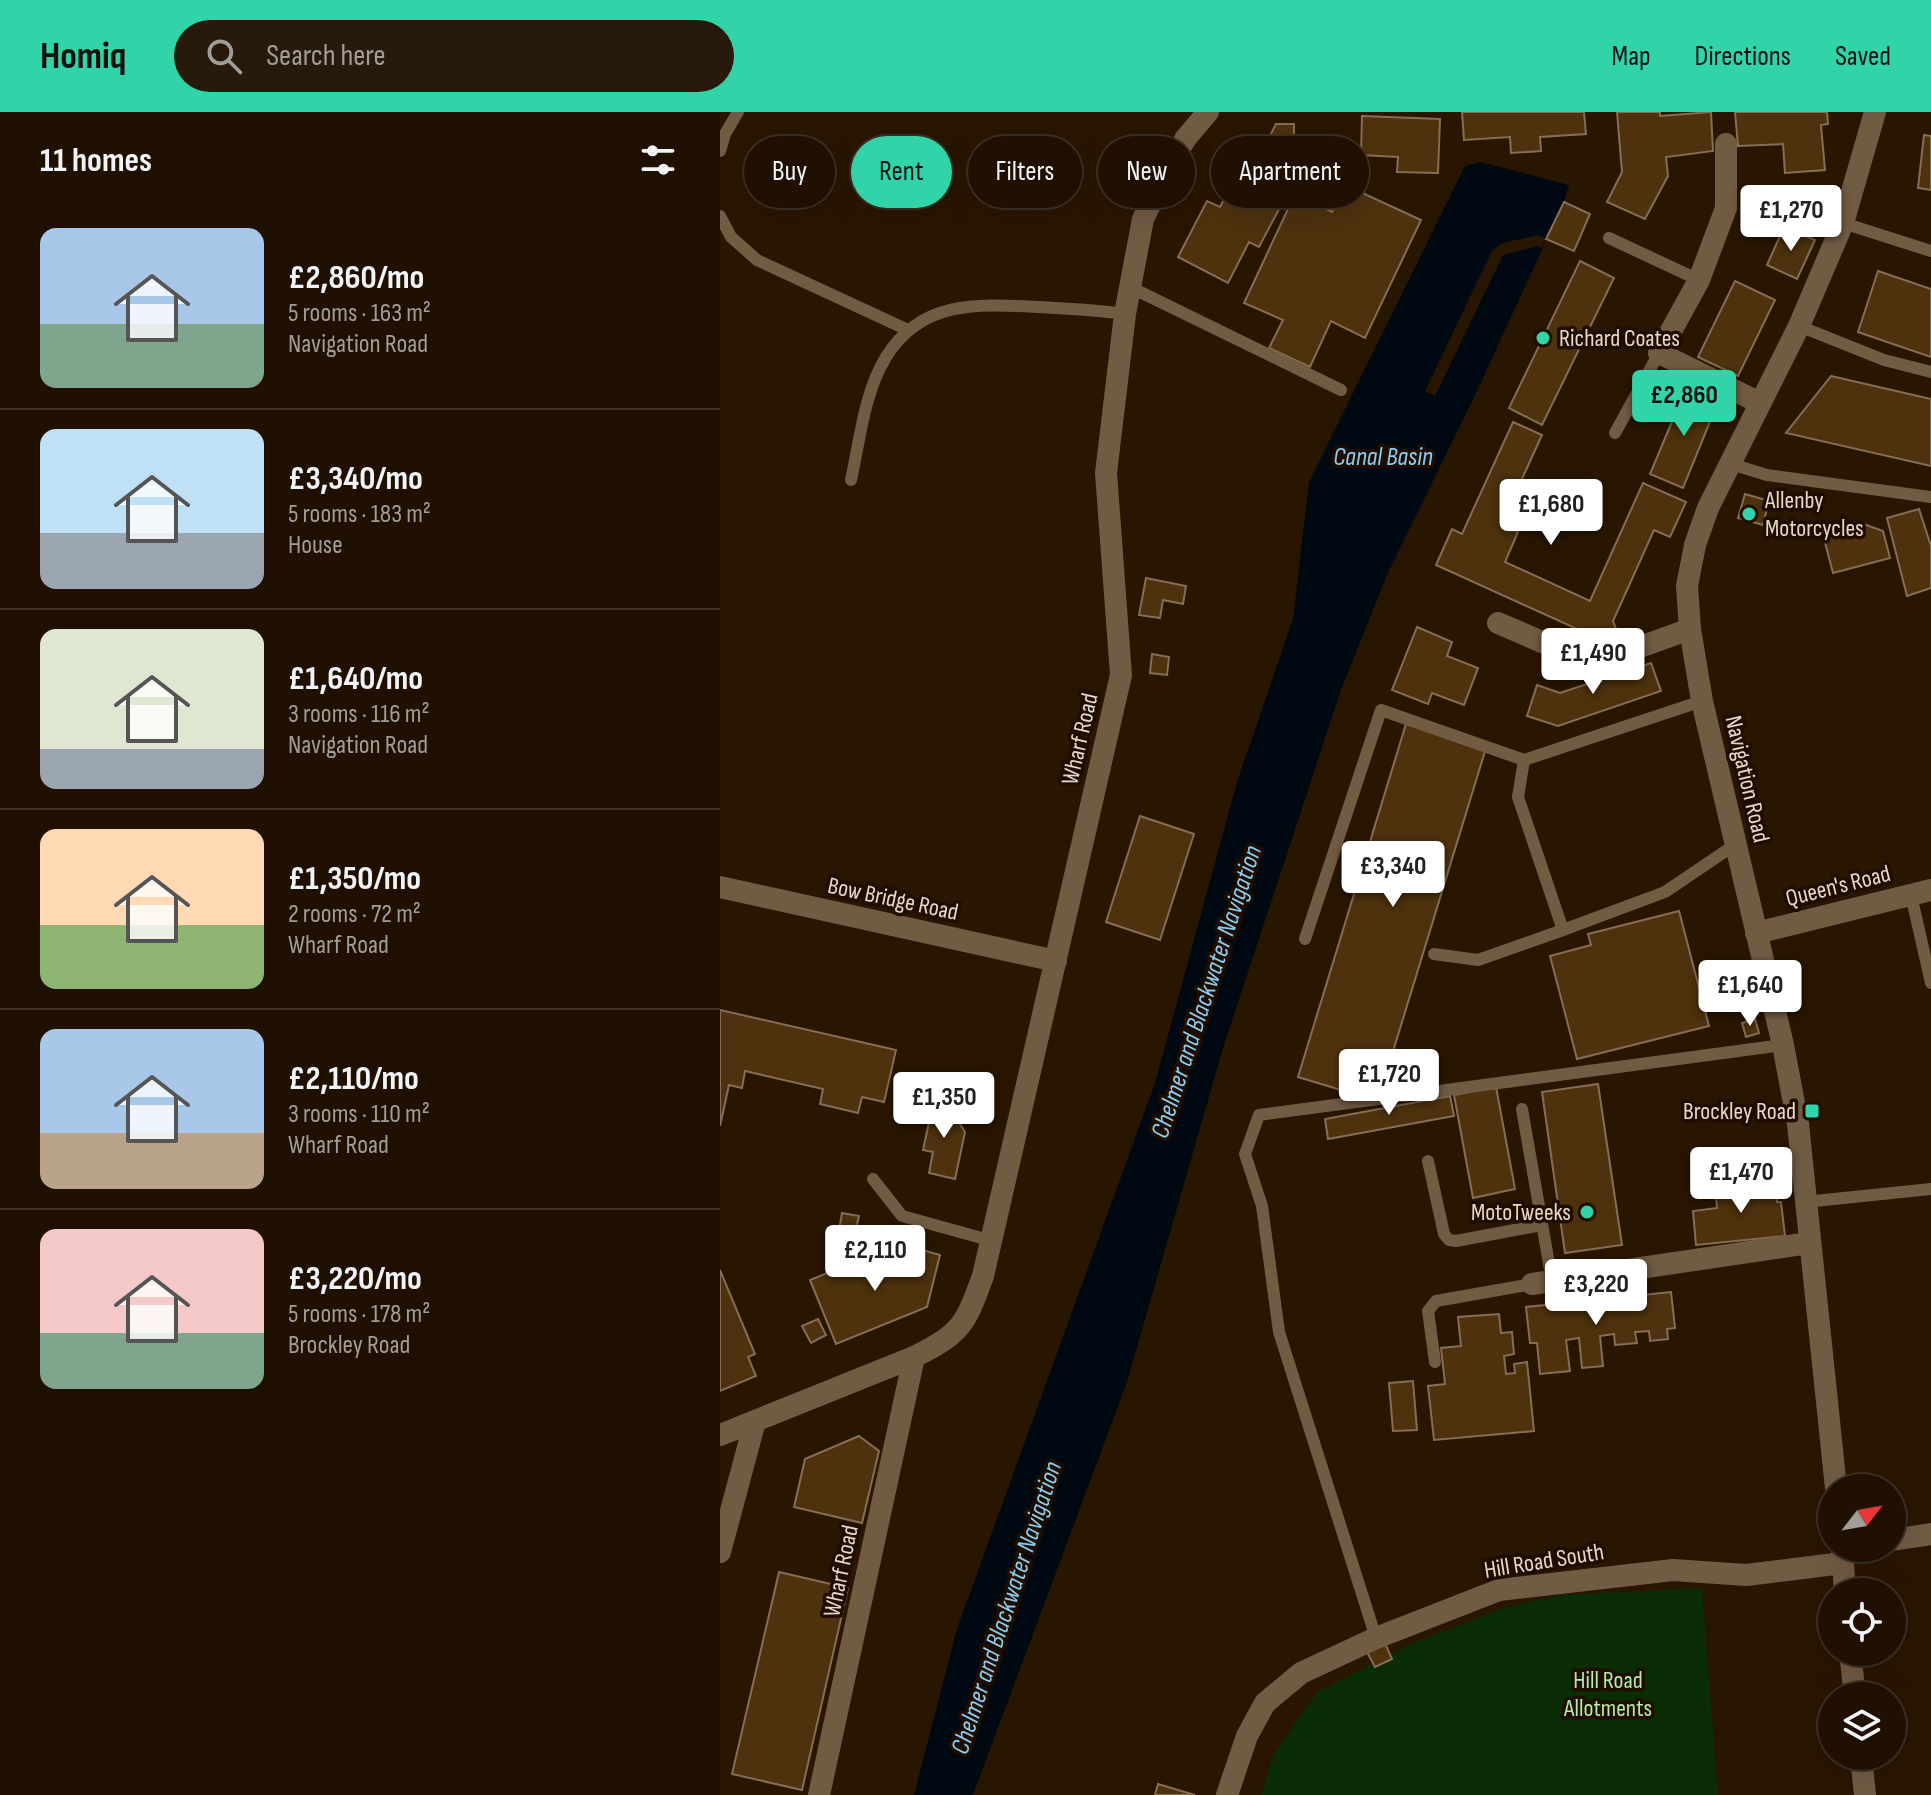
<!DOCTYPE html>
<html lang="en">
<head>
<meta charset="utf-8">
<style>
	:root { --surface:#1f1001; --page:#27190b; --text:#f1f3f6; --muted:#a19d99; --line:#3c3023; --accent:#31d4a9 }
	body { margin:0; font-family:"Sofia Sans Condensed",sans-serif; background:var(--page); color:var(--text); height:100vh; display:flex; flex-direction:column; font-size:30px; white-space:nowrap }
	* { box-sizing:border-box; margin:0 }
	p { font-size:26px; color:var(--muted) }
	.icon { flex:none; width:44px; height:44px; fill:none; stroke:currentColor; stroke-width:2; stroke-linecap:round; stroke-linejoin:round }
	.map { position:relative; flex:1; overflow:hidden }
	.panel { display:flex; flex-direction:column; background:var(--surface); width:720px }
	.panel>* { flex:none }
	.guide { position:absolute; left:24px; top:24px; width:760px; height:72px; display:flex; gap:16px }
	.needle { width:52px; rotate:59deg }
	.controls { position:absolute; left:1098px; top:1362px; display:grid; gap:16px }
	.controls a { display:grid; place-items:center; width:88px; height:88px; border-radius:50%; background:var(--surface); box-shadow:0 8px 32px #0002,0 0 0 2px var(--line); font-size:40px }
	.price { position:absolute; translate:-50% -68px; padding:0 18px; border-radius:8px; background:#fff; color:#222; font-size:26px; line-height:52px; filter:drop-shadow(0 2px 4px #0008) }
	.price::after { content:''; position:absolute; left:50%; top:48px; width:24px; height:18px; margin-left:-12px; background:inherit; clip-path:polygon(0 0,100% 0,50% 100%) }
	.price.active { background:var(--accent); color:#111 }
	ul { padding:0; list-style:none }
	li { display:flex; align-items:center; gap:24px; height:200px; padding:0 40px }
	li+li { border-top:2px solid var(--line) }
	li span { display:grid; place-items:center; flex:none; width:224px; height:160px; border-radius:16px; color:#555 }
	li>.icon { margin-inline-start:auto }
	span .icon { width:96px; height:96px; fill:#fffc; stroke-width:1 }
	li b { font-size:34px }
	h2 { display:flex; justify-content:space-between; align-items:center; height:96px; padding:0 40px; font-size:34px }
	.pill { padding:0 28px; border-radius:36px; background:var(--surface); box-shadow:0 8px 32px #0002,0 0 0 2px var(--line); font-size:28px; line-height:72px }
	.pill.active { background:var(--accent); color:#111 }
	header { display:flex; align-items:center; gap:48px; box-sizing:border-box; height:112px; padding:0 40px; background:var(--accent); color:#111 }
	header strong { font-size:38px }
	nav { display:flex; gap:44px; margin-inline-start:auto; font-size:28px }
	.search { width:560px; height:72px; background:var(--page); display:flex; align-items:center; gap:20px; box-sizing:border-box; padding:0 28px; border-radius:44px; color:var(--muted); font-size:30px }
	main { display:flex; flex:1; min-height:0 }
	.map>svg:first-child { display:block }
</style>
</head>
<body>
<header>
<strong>Homiq</strong>
<div class="search"><svg class="icon" aria-label="search" viewBox="0 0 24 24"><circle cx="10" cy="10" r="6"/><path d="M15 15l6 6"/></svg>Search here</div>
<nav><a>Map</a><a>Directions</a><a>Saved</a></nav>
</header>
<main>
<section class="panel">
<h2>11 homes<svg class="icon" aria-label="filters" viewBox="0 0 24 24"><path d="M4 7h16M4 17h16"/><circle cx="9" cy="7" r="2"/><circle cx="15" cy="17" r="2"/></svg></h2>
<ul>
<li><span style="background:linear-gradient(#a9c7e8 60%,#7fa58c 0)"><svg class="icon" aria-label="home" viewBox="0 0 24 24"><path d="M3 11l9-7 9 7M6 9v11h12V9"/></svg></span><div><b>£2,860/mo</b><p>5 rooms · 163 m²</p><p>Navigation Road</p></div></li>
<li><span style="background:linear-gradient(#bfe0f5 65%,#9aa5b1 0)"><svg class="icon" aria-label="home" viewBox="0 0 24 24"><path d="M3 11l9-7 9 7M6 9v11h12V9"/></svg></span><div><b>£3,340/mo</b><p>5 rooms · 183 m²</p><p>House</p></div></li>
<li><span style="background:linear-gradient(#dfe7d0 75%,#9aa5b1 0)"><svg class="icon" aria-label="home" viewBox="0 0 24 24"><path d="M3 11l9-7 9 7M6 9v11h12V9"/></svg></span><div><b>£1,640/mo</b><p>3 rooms · 116 m²</p><p>Navigation Road</p></div></li>
<li><span style="background:linear-gradient(#ffd9b3 60%,#8fb573 0)"><svg class="icon" aria-label="home" viewBox="0 0 24 24"><path d="M3 11l9-7 9 7M6 9v11h12V9"/></svg></span><div><b>£1,350/mo</b><p>2 rooms · 72 m²</p><p>Wharf Road</p></div></li>
<li><span style="background:linear-gradient(#a9c7e8 65%,#b9a48a 0)"><svg class="icon" aria-label="home" viewBox="0 0 24 24"><path d="M3 11l9-7 9 7M6 9v11h12V9"/></svg></span><div><b>£2,110/mo</b><p>3 rooms · 110 m²</p><p>Wharf Road</p></div></li>
<li><span style="background:linear-gradient(#f6c9c9 65%,#7fa58c 0)"><svg class="icon" aria-label="home" viewBox="0 0 24 24"><path d="M3 11l9-7 9 7M6 9v11h12V9"/></svg></span><div><b>£3,220/mo</b><p>5 rooms · 178 m²</p><p>Brockley Road</p></div></li>
</ul>
</section>
<div class="map">
<svg width="1211" height="1683" viewBox="0 0 1211 1683">
	<rect width="100%" height="100%" fill="#291601"/>
	<polygon fill="#0a2d04" points="982,1476 998,1683 541,1683 553,1644 597,1580 691,1532 784,1496 840,1483"/>
	<polygon fill="#000811" points="761,50 849,73 844,90 756,281 668,461 621,578 503,936 407,1270 253,1683 194,1683 237,1517 435,971 517,670 573,507 589,370 745,54"/>
	<polygon fill="#291601" points="818,123 826,127 822,136 817,134 783,143 715,284 705,279 772,139 782,131"/>
	<g fill="#4d320d" stroke="#856e55" stroke-width="2">
		<polygon points="742,0 864,0 866,22 820,25 821,39 791,41 790,25 744,28"/>
		<polygon points="897,0 940,0 940,4 991,0 993,39 946,45 948,64 925,107 887,90 902,60"/>
		<polygon points="1015,0 1107,0 1108,12 1101,13 1105,58 1065,61 1063,32 1018,34"/>
		<polygon points="642,4 720,7 718,61 677,60 678,45 641,43"/>
		<polygon points="556,12 574,12 574,43 557,76 567,82 539,135 529,130 508,171 458,145 487,89 500,95 521,56 531,61"/>
		<polygon points="1204,23 1211,24 1211,78 1198,76"/>
		<polygon points="625,73 701,108 645,226 611,209 590,255 549,236 563,208 524,191 575,82 612,100"/>
		<polygon points="844,90 870,102 854,139 826,127"/>
		<polygon points="1064,115 1095,128 1077,167 1047,153"/>
		<polygon points="860,149 894,166 822,313 789,296"/>
		<polygon points="1158,159 1211,177 1211,245 1138,220"/>
		<polygon points="1015,169 1055,188 1018,264 978,245"/>
		<polygon points="1111,264 1211,287 1211,354 1066,321"/>
		<polygon points="966,276 998,290 963,376 930,362"/>
		<polygon points="793,310 822,323 781,413 798,420 785,450 870,489 923,371 966,390 950,425 934,418 893,509 899,525 872,535 866,521 716,453 732,417 742,422"/>
		<polygon points="1025,382 1049,389 1043,413 1018,406"/>
		<polygon points="1199,397 1211,434 1211,476 1187,484 1167,406"/>
		<polygon points="1138,410 1163,419 1170,446 1113,461 1102,419"/>
		<polygon points="426,466 466,474 463,492 443,488 440,506 419,503"/>
		<polygon points="697,515 732,530 727,544 758,556 744,593 712,581 708,592 672,578"/>
		<polygon points="432,542 449,545 447,563 430,561"/>
		<polygon points="931,551 941,579 838,614 807,604 817,573 840,581"/>
		<polygon points="686,612 766,636 663,972 627,961 621,978 578,965"/>
		<polygon points="420,704 474,722 440,828 386,810"/>
		<polygon points="959,799 989,914 857,947 830,844 871,833 868,822"/>
		<polygon points="0,898 176,938 164,990 142,985 138,1001 100,992 103,977 25,959 22,976 9,973 0,1014"/>
		<polygon points="1035,907 1039,921 1026,925 1022,911"/>
		<polygon points="878,972 902,1133 845,1141 822,980"/>
		<polygon points="776,975 795,1077 753,1086 734,983"/>
		<polygon points="730,984 734,1004 608,1027 605,1007"/>
		<polygon points="214,987 226,989 245,1020 235,1067 209,1061 213,1040 203,1038"/>
		<polygon points="1054,1068 1057,1090 1061,1090 1065,1124 976,1133 973,1099 997,1096 995,1074"/>
		<polygon points="122,1101 139,1104 135,1121 119,1118"/>
		<polygon points="181,1132 220,1143 207,1195 116,1232 90,1168 132,1151 173,1162"/>
		<polygon points="0,1158 35,1242 28,1245 36,1264 0,1279"/>
		<polygon points="951,1180 955,1216 947,1217 948,1227 930,1229 929,1219 915,1220 917,1231 895,1233 894,1222 880,1224 883,1254 862,1256 859,1226 846,1228 850,1259 820,1262 817,1231 810,1231 806,1195"/>
		<polygon points="779,1202 781,1221 792,1220 794,1242 784,1244 786,1262 795,1261 794,1252 807,1250 814,1319 714,1328 708,1274 725,1272 721,1236 741,1234 738,1205"/>
		<polygon points="98,1207 106,1223 91,1231 82,1214"/>
		<polygon points="693,1269 697,1318 673,1319 669,1271"/>
		<polygon points="139,1324 159,1339 142,1411 74,1395 85,1347"/>
		<polygon points="59,1460 128,1476 82,1678 12,1662"/>
		<polygon points="665,1531 672,1547 655,1555 647,1540"/>
		<polygon points="438,1672 458,1678 475,1683 435,1683"/>
	</g>
	<g fill="none" stroke-linecap="round" stroke-linejoin="round">
		<g stroke="#725b43" stroke-width="12">
			<polyline points="0,39 5,22 18,0"/>
			<polyline points="0,104 11,125 37,148 188,218"/>
			<polyline points="1123,111 1211,139"/>
			<polyline points="889,126 979,168"/>
			<polyline points="410,175 621,278"/>
			<polyline points="1079,214 1164,248 1211,260"/>
			<polyline points="895,321 939,241"/>
			<polyline points="1011,352 1047,363 1211,385"/>
			<path d="M131,368C140,328 144,281 166,245C202,187 260,192 319,195C348,197 377,198 405,202"/>
			<polyline points="1191,783 1211,871"/>
			<polyline points="843,818 798,685 804,648 982,589"/>
			<polyline points="585,827 661,598 804,648"/>
			<polyline points="714,842 758,848 843,818 945,780 1016,732"/>
			<polyline points="802,997 832,1169"/>
			<polyline points="708,1049 724,1122 729,1128 736,1129 822,1113"/>
			<polyline points="153,1067 182,1104 269,1128"/>
			<polyline points="1085,1090 1211,1077"/>
			<polyline points="715,1250 708,1199 716,1189 812,1172"/>
			<polyline points="656,1526 559,1220 542,1094 525,1042 539,1003 1063,933"/>
		</g>
		<g stroke="#725b43" stroke-width="22">
			<polyline points="1006,32 1006,96 979,168 939,241 1040,291"/>
			<polyline points="778,511 873,552 970,517"/>
			<polyline points="0,775 336,849"/>
			<polyline points="1036,821 1211,778"/>
			<polyline points="812,1172 1089,1131"/>
			<polyline points="0,1323 194,1245"/>
			<polyline points="1116,1376 1078,1012 1063,933 982,589 970,517 967,474 975,433 988,396 1079,214 1123,111 1155,0"/>
			<polyline points="1172,1428 1211,1422"/>
			<polyline points="1122,1437 1125,1480"/>
			<polyline points="0,1440 35,1309"/>
			<polyline points="1130,1540 1135,1584"/>
			<polyline points="1141,1644 1145,1683"/>
			<path d="M99,1683L194,1245C242,1221 245,1213 263,1164L401,563L386,361L405,202L423,107L452,48L466,26L488,0"/>
			<polyline points="507,1683 527,1624 545,1591 581,1561 656,1526 779,1478 953,1458 1026,1463 1123,1451"/>
		</g>
	</g>
	<g fill="#31d4a9" stroke="#1f0d00" stroke-width="3">
		<circle cx="823" cy="226" r="8"/>
		<circle cx="1029" cy="402" r="8"/>
		<rect x="1084" y="991" width="16" height="16" rx="4"/>
		<circle cx="867" cy="1100" r="8"/>
	</g>
	<g text-anchor="middle" dominant-baseline="central" stroke-width="7" stroke-linejoin="round" paint-order="stroke">
		<g font-size="24" fill="#e5d9cb" stroke="#1f0d00" text-anchor="start">
			<text x="839" y="226">Richard Coates</text>
			<text x="1045" y="388">Allenby<tspan x="1045" dy="28">Motorcycles</tspan></text>
			<text x="1076" y="999" text-anchor="end">Brockley Road</text>
			<text x="851" y="1100" text-anchor="end">MotoTweeks</text>
		</g>
		<g font-size="24" fill="#e5d9cb" stroke="#1f0d00">
			<text transform="translate(360 627) rotate(-77)">Wharf Road</text>
			<text transform="translate(1027 667) rotate(77)">Navigation Road</text>
			<text transform="translate(1118 774) rotate(-14)">Queen's Road</text>
			<text transform="translate(173 787) rotate(12)">Bow Bridge Road</text>
			<text transform="translate(824 1449) rotate(-9)">Hill Road South</text>
			<text transform="translate(121 1459) rotate(-78)">Wharf Road</text>
		</g>
		<g font-size="24" fill="#b1eba7" stroke="#1f0d00">
			<text x="888" y="1568">Hill Road<tspan x="888" dy="28">Allotments</tspan></text>
		</g>
		<g font-size="26" font-style="italic" fill="#8acef5" stroke="#1f0d00">
			<text x="663" y="345">Canal Basin</text>
			<text transform="translate(487 880) rotate(-72)">Chelmer and Blackwater Navigation</text>
			<text transform="translate(287 1496) rotate(-72)">Chelmer and Blackwater Navigation</text>
		</g>
	</g>
</svg>
<div class="controls">
<a><svg class="needle" viewBox="-14 -14 28 28"><path d="M0-13l5 13h-10z" fill="#e53935"/><path d="M0 13l5-13h-10z" fill="#a19d99"/></svg></a>
<a><svg class="icon" aria-label="locate" viewBox="0 0 24 24"><circle cx="12" cy="12" r="6"/><path d="M12 2v4M12 18v4M2 12h4M18 12h4"/></svg></a>
<a><svg class="icon" aria-label="layers" viewBox="0 0 24 24"><path d="M12 4l9 5-9 5-9-5zM3 14l9 5 9-5"/></svg></a>
</div>
<b class="price" style="left:1071px;top:141px">£1,270</b>
<b class="price active" style="left:964px;top:326px">£2,860</b>
<b class="price" style="left:831px;top:435px">£1,680</b>
<b class="price" style="left:873px;top:584px">£1,490</b>
<b class="price" style="left:673px;top:797px">£3,340</b>
<b class="price" style="left:1030px;top:916px">£1,640</b>
<b class="price" style="left:669px;top:1005px">£1,720</b>
<b class="price" style="left:224px;top:1028px">£1,350</b>
<b class="price" style="left:1021px;top:1103px">£1,470</b>
<b class="price" style="left:155px;top:1181px">£2,110</b>
<b class="price" style="left:876px;top:1215px">£3,220</b>
<div class="guide">
<a class="pill">Buy</a>
<a class="pill active">Rent</a>
<a class="pill">Filters</a>
<a class="pill">New</a>
<a class="pill">Apartment</a>
</div>
</div>
</main>
</body>
</html>
